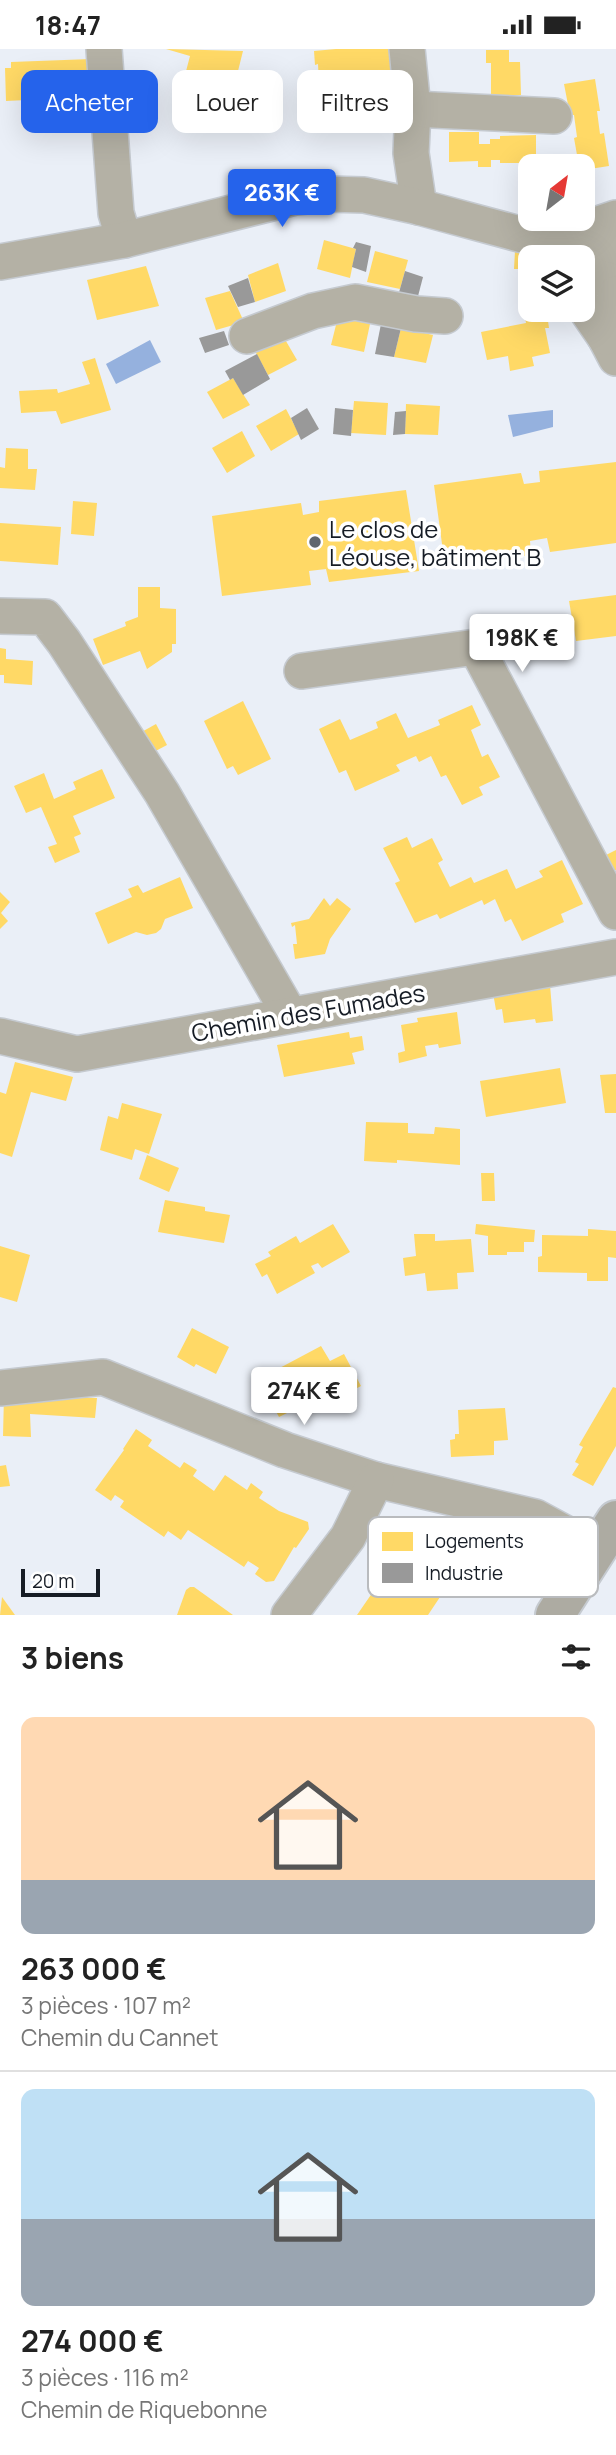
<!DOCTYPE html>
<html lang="fr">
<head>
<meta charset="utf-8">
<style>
	:root { --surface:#fff; --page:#f2f2f2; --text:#222; --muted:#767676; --line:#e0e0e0; --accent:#2563eb }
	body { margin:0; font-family:Manrope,sans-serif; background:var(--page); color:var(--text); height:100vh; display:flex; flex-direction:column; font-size:26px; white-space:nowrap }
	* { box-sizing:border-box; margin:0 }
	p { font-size:23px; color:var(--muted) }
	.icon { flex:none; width:38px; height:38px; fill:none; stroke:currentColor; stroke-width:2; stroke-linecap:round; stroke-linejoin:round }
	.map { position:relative; height:1566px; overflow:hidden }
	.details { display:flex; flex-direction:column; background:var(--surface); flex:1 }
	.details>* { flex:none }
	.banner { position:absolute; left:21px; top:21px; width:574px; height:63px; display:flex; gap:14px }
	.needle { width:46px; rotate:31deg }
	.fabs { position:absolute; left:518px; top:105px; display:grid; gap:14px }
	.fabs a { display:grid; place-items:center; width:77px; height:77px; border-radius:14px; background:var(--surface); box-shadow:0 7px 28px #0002; font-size:35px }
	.scale { position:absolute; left:21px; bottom:18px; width:79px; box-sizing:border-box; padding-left:7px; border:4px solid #161c25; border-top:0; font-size:19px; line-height:24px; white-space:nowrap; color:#161c25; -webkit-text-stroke:5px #fff; paint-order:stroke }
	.price { position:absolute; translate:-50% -60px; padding:0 16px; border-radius:7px; background:#fff; color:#222; font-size:23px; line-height:46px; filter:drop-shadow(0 2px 4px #0008) }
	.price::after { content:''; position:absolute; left:50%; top:42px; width:21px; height:16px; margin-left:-10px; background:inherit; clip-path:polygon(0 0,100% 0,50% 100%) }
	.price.selected { background:var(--accent); color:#fff }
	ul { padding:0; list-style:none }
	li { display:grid; align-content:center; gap:14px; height:371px; padding:0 21px }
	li+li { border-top:2px solid var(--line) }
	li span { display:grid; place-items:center; height:217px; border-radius:14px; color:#555 }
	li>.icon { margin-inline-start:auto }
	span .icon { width:126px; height:126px; fill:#fffc; stroke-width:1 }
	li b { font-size:30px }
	h2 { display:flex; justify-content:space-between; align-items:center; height:84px; padding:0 21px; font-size:30px }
	.tag { padding:0 24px; border-radius:14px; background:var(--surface); box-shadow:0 7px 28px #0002; font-size:24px; line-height:63px }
	.tag.selected { background:var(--accent); color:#fff }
	.status { display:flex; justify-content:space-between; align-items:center; height:49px; padding:0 35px; background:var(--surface); direction:ltr }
	.status svg { height:19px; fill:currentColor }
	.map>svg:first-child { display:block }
</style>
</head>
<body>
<div class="status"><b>18:47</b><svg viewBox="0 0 49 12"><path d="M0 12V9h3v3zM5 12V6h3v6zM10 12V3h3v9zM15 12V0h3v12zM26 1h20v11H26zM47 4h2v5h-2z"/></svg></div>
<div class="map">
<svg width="616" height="1566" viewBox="0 0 616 1566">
	<rect width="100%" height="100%" fill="#eaeff7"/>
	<g fill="#95b1de">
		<polygon points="150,291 161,313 116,335 106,315"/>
		<polygon points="553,361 553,378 513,388 508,366"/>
	</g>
	<g fill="#ffd966">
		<polygon points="166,0 243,2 228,62 179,49 190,7"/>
		<polygon points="336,0 394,0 396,35 356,37 355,33 319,35 318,15 315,16 314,2"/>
		<polygon points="486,1 509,1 509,13 520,13 521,46 491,47 491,14 486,14"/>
		<polygon points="91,10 92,50 62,51 62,43 27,43 27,51 6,52 5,19 11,19 11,13"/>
		<polygon points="595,30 600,62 597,62 600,85 604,84 609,117 583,121 583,117 579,117 574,89 577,88 574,66 570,66 564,35"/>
		<polygon points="449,83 479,83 479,95 490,95 490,90 500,90 500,87 536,86 536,114 500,114 500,111 491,111 491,118 478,118 478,112 449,113"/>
		<polygon points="324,191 356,200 350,229 317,220"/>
		<polygon points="375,202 408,211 400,240 367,233"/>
		<polygon points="515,202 534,202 539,208 530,208 530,220 514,220"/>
		<polygon points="278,214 286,242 255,253 248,226"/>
		<polygon points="146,217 159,257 97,271 87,231"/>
		<polygon points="230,242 244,273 216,281 205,249"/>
		<polygon points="547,265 549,279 545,279 550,304 532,308 534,317 510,322 508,307 487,311 481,283 526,274 525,269"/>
		<polygon points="338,268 370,275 364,303 331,296"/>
		<polygon points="401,279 433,286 426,314 394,308"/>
		<polygon points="283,287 297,311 268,326 255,302"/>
		<polygon points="95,309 111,361 61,375 56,362 21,364 19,342 57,340 58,344 90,335 82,313"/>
		<polygon points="233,329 250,356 223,370 207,343"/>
		<polygon points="354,352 388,354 386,386 351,384"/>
		<polygon points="406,355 440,357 438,386 405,385"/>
		<polygon points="286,360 299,385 271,402 256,377"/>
		<polygon points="242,382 255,407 227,424 212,399"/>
		<polygon points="6,399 28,400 28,420 37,420 35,441 0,439 0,418 5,419"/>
		<polygon points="616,413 616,494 550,503 547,489 530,492 531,506 445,517 434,436 521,424 524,435 540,433 539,422"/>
		<polygon points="406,441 419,522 329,533 326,520 309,522 311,536 222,547 212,467 301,454 303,466 319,463 319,452"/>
		<polygon points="73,452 97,454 94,487 71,485"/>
		<polygon points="0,474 61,478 58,516 0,512"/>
		<polygon points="138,538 160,538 160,559 176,560 176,595 172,595 172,603 147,620 140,602 103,616 93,590 126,577 125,573 138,568"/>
		<polygon points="616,546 616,587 576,592 569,552"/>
		<polygon points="0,599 6,600 6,610 33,612 32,636 4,634 4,626 0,626"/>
		<polygon points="243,652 271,710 238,726 233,717 227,720 204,672"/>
		<polygon points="472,656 481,676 471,681 482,708 488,705 500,728 479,738 483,746 462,756 446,726 441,728 431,707 419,713 416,707 396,716 400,722 355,742 346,721 339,724 319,680 340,670 350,691 378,679 376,673 396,664 408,689 440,676 438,671"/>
		<polygon points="156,675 167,696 148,706 138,685"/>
		<polygon points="102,720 115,749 73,767 81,785 74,788 80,803 55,814 48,798 57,795 41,758 26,764 14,737 44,724 54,750 76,740 73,733"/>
		<polygon points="407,788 412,799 432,789 443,811 438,814 450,838 471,828 474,834 507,820 516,840 543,828 539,822 562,811 583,855 561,865 564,873 522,892 511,870 505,873 495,850 484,856 482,851 440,870 437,865 415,874 395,834 400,832 383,799"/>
		<polygon points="616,801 616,821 607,825 600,809"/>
		<polygon points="180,828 193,859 165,870 161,880 156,884 147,886 136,883 108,895 95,864 132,848 128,840 138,836 143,844"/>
		<polygon points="0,843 10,853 1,864 8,872 0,880"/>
		<polygon points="324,849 330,857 337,849 351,860 330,890 325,905 295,910 293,895 297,895 295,876 292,878 291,874 309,870"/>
		<polygon points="550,936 553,972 536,974 535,970 504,974 502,960 496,961 493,944"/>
		<polygon points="457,963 461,995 439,999 438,995 425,997 427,1007 399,1014 398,1004 405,1002 401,976 418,973 417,969"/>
		<polygon points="349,983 350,989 362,987 364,1001 352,1004 355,1015 284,1028 277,996"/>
		<polygon points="15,1013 73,1028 66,1052 31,1043 12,1108 0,1104 0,1043 6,1045"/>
		<polygon points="560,1019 566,1054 486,1068 480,1032"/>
		<polygon points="616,1025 616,1064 605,1064 600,1026"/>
		<polygon points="122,1054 162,1065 149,1105 135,1100 132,1111 100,1101 108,1067 118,1070"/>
		<polygon points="366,1073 408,1074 408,1084 434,1085 435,1078 460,1080 460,1116 397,1111 397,1114 364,1112"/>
		<polygon points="147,1106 179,1119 169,1143 139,1130"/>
		<polygon points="481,1124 494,1124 495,1152 482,1152"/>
		<polygon points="165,1151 205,1158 205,1162 230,1166 224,1194 158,1183"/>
		<polygon points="333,1175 350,1203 322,1219 318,1214 311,1217 315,1224 277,1245 267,1225 262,1228 255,1215 271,1207 268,1203 296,1187 300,1194"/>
		<polygon points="476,1175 535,1181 534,1193 524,1193 524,1203 507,1203 507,1206 488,1206 488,1187 475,1185"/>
		<polygon points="588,1180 616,1182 616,1209 608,1208 608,1232 587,1232 587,1224 538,1223 538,1208 542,1207 542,1186 588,1187"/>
		<polygon points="414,1185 435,1185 435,1192 471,1190 474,1223 457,1224 458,1240 427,1242 425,1224 405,1227 403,1209 416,1207"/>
		<polygon points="0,1197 30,1206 17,1253 0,1248"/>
		<polygon points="192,1279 229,1298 216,1325 196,1315 194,1318 177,1308"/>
		<polygon points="321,1297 330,1312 344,1305 361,1337 304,1367 299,1358 279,1368 259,1330"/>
		<polygon points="613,1338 616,1339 616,1397 593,1437 572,1426 579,1415 575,1413 583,1398 579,1396"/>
		<polygon points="4,1346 97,1349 95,1369 30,1365 31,1388 3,1387"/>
		<polygon points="505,1359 508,1391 494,1392 494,1406 451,1408 450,1391 455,1390 455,1385 459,1385 458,1361"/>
		<polygon points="136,1380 152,1391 148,1397 180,1419 184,1413 197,1421 193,1427 214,1442 225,1426 247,1441 251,1434 263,1443 259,1449 279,1462 308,1473 309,1480 296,1499 294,1498 274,1532 266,1533 255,1525 259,1519 248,1512 244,1518 188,1481 181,1491 168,1482 164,1488 120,1458 124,1452 115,1446 111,1452 95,1441 124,1401 123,1400"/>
		<polygon points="6,1416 10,1437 0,1438 0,1417"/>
		<polygon points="403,1484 423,1496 422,1498 426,1501 464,1524 454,1540 448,1536 428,1566 357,1566 377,1537 371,1533 379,1519 385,1523 399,1503 393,1499"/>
		<polygon points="190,1538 194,1538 233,1566 177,1566 186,1541"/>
		<polygon points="2,1548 15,1566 0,1566"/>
	</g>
	<g fill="#999">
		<polygon points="356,193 371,197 366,223 352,218 356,200 353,199"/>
		<polygon points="405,222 423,228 417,251 398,247"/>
		<polygon points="248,229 255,253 238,258 228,237"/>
		<polygon points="381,275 401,279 394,308 375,305"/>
		<polygon points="224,282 229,296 205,304 199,289"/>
		<polygon points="257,305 270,330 243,346 233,329 230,331 225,322"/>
		<polygon points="307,359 319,380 301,391 291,369"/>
		<polygon points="335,359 353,361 351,387 333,385"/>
		<polygon points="406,362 405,385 393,386 395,363"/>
	</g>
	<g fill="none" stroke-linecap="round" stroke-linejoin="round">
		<defs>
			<g id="minor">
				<polyline points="104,0 116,164 124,191"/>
				<polyline points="407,0 413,60 411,104 419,158"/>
				<polyline points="413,60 554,67"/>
				<polyline points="563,187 616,169"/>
				<polyline points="0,213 124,191 295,148 327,145 364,146 419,158 523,186 592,191 612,200 616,205"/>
				<polyline points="583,223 616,234"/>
				<polyline points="583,256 605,288 616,309"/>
				<polyline points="247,287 313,262 355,253 416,265 445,267"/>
				<polyline points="605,288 616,245"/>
				<polyline points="0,567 45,568 64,593 162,744 290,966"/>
				<polyline points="302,622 476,598 616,863"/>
				<polyline points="0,987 77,1005 616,908"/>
				<polyline points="0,1339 103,1328 285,1401 376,1431 535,1468 596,1501"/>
				<polyline points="289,1566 348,1488 376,1431"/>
			</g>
			<polyline id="major" points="555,1566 616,1471"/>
		</defs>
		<use href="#minor" stroke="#c5cad0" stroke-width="38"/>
		<use href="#major" stroke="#c5cad0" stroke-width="42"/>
		<use href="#minor" stroke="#b4b1a5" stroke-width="35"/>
		<use href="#major" stroke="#adaba2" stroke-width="38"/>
	</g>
	<circle fill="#60666e" stroke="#fff" stroke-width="2.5" cx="315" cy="493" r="7"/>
	<g text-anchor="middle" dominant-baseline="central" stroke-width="7" stroke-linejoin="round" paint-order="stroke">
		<g font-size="24" fill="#161c25" stroke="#fff" text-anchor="start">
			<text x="329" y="479">Le clos de<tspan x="329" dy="28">Léouse, bâtiment B</tspan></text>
		</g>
		<g font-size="24" fill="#161c25" stroke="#fff">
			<text transform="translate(308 963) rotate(-10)">Chemin des Fumades</text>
		</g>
	</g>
	<rect x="368" y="1468" width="230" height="80" rx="10" fill="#fff" stroke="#b9bbbe" stroke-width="2"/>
	<rect x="382" y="1483" width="31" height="19" fill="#ffd966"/>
	<rect x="382" y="1514" width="31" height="20" fill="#999"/>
	<g font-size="19" fill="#161c25">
		<text x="425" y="1499">Logements</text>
		<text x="425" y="1531">Industrie</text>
	</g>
</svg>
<div class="fabs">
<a><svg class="needle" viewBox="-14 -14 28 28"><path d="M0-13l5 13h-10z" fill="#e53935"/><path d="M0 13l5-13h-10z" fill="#767676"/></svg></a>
<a><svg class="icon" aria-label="layers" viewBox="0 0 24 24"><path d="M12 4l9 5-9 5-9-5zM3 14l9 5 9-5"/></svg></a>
</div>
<div class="scale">20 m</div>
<b class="price selected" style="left:282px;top:180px">263K €</b>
<b class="price" style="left:522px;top:625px">198K €</b>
<b class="price" style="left:304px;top:1378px">274K €</b>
<div class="banner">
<a class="tag selected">Acheter</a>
<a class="tag">Louer</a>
<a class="tag">Filtres</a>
</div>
</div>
<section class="details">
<h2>3 biens<svg class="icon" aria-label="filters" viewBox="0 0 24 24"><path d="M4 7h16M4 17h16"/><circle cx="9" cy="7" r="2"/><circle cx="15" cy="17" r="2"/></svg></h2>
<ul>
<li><span style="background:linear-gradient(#ffd9b3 75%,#9aa5b1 0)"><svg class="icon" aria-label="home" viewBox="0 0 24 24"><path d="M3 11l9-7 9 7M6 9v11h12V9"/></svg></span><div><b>263 000 €</b><p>3 pièces · 107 m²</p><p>Chemin du Cannet</p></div></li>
<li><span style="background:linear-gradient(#bfe0f5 60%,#9aa5b1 0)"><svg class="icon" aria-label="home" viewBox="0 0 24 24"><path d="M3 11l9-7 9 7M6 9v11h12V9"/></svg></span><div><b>274 000 €</b><p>3 pièces · 116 m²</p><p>Chemin de Riquebonne</p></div></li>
</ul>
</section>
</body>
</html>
